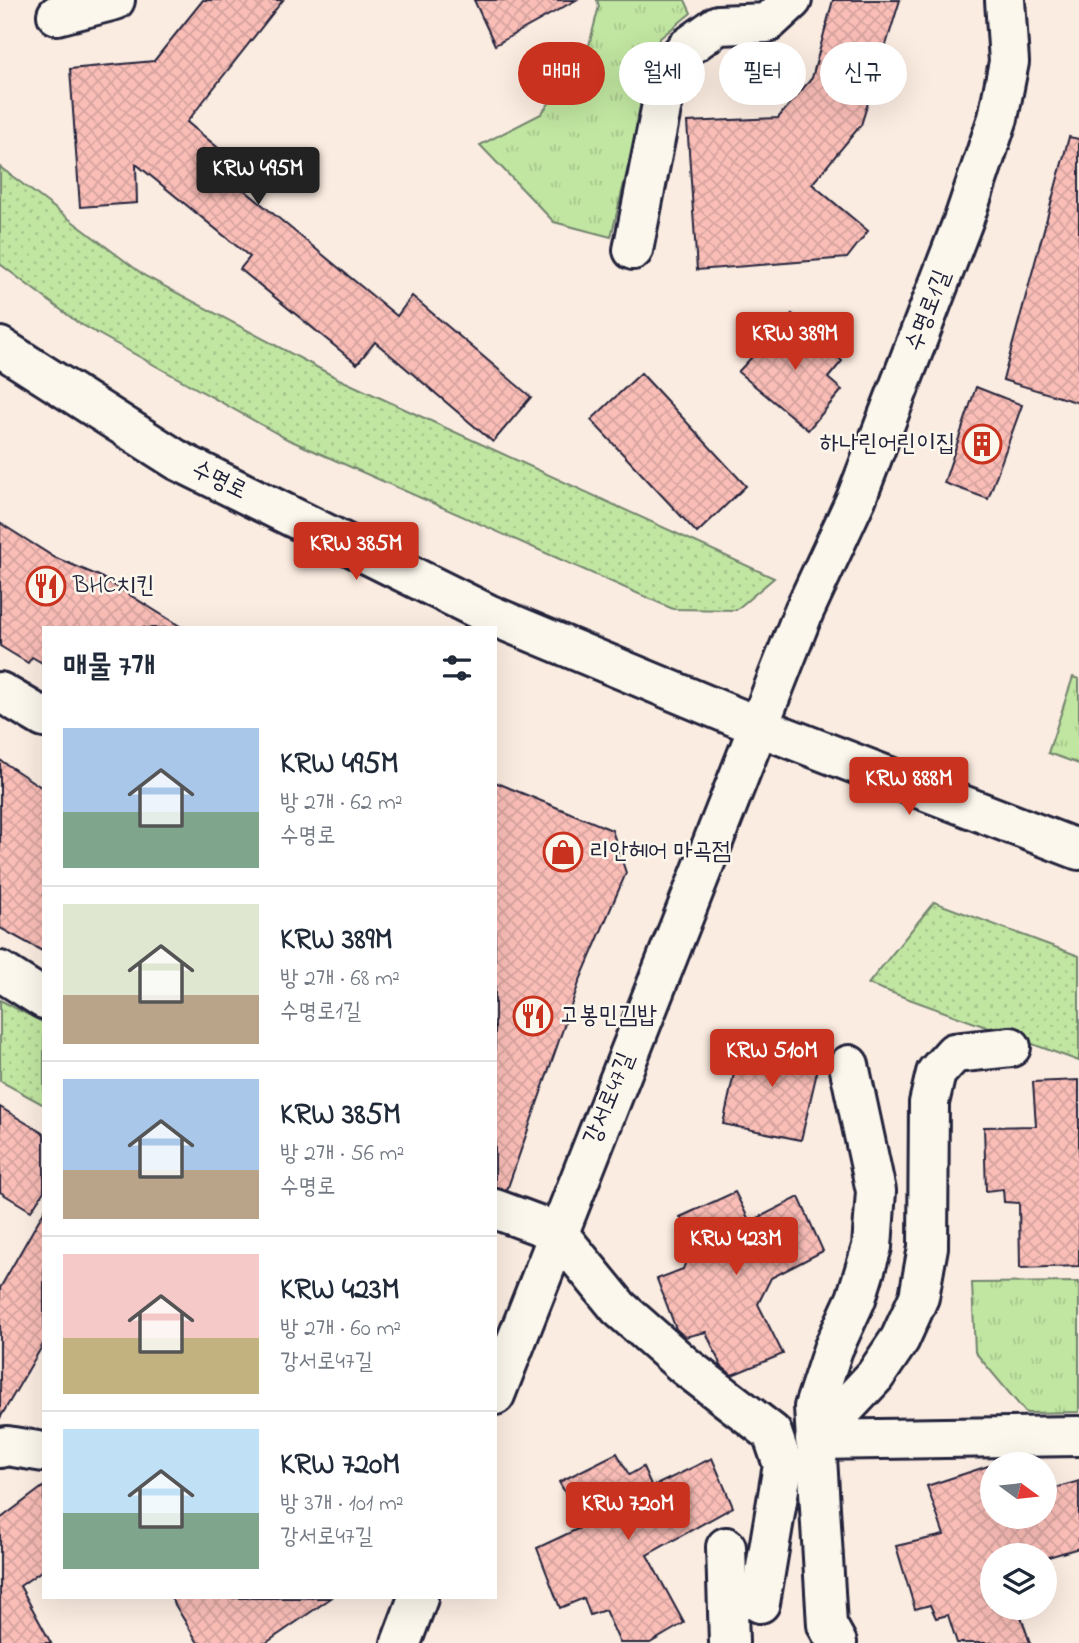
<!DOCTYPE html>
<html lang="ko">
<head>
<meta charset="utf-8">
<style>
	:root { --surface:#fff; --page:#f2f2f3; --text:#1f2937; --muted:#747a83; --line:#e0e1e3; --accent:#c8321e }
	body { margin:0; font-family:"Indie Flower","Poor Story",sans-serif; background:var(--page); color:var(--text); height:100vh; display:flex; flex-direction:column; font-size:26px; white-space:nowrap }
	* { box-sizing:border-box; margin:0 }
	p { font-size:23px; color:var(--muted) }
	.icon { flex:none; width:38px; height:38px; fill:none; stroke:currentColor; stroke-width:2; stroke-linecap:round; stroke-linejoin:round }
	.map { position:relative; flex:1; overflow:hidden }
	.side { position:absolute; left:42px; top:626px; width:455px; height:973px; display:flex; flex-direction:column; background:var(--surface); border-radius:0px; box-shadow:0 7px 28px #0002 }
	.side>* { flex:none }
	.hud { position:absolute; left:518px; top:42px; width:455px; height:63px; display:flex; gap:14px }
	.needle { width:46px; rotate:105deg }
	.controls { position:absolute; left:980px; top:1452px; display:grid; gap:14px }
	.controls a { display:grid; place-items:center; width:77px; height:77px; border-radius:50%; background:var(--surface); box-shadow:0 7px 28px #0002; font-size:35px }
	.price { position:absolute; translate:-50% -60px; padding:0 16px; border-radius:7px; background:var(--accent); color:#fff; font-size:23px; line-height:46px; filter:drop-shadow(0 2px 4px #0008) }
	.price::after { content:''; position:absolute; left:50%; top:42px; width:21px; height:16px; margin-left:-10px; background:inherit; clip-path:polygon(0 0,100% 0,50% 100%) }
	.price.current { background:#222; color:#fff }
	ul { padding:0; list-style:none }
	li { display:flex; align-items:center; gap:21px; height:175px; padding:0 21px }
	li+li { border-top:2px solid var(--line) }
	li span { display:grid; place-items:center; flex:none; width:196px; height:140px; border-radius:0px; color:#555 }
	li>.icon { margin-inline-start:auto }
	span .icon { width:84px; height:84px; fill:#fffc; stroke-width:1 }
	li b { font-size:30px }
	h2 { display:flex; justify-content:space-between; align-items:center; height:84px; padding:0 21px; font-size:30px }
	.chip { padding:0 24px; border-radius:32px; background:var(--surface); box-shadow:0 7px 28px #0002; font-size:24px; line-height:63px }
	.chip.current { background:var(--accent); color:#fff }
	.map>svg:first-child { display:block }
</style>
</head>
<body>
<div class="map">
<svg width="1079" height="1643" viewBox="0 0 1079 1643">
	<defs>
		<pattern id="grass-dots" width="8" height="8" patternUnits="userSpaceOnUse" patternTransform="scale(1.75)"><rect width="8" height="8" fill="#c1e6a1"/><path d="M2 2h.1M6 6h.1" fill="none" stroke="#a6c58c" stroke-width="1.8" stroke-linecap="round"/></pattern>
		<pattern id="park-tufts" width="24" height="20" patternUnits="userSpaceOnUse" patternTransform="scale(1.75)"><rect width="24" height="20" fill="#c1e6a1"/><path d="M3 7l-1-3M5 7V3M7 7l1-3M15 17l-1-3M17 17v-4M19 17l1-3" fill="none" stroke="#a6c58c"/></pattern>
		<pattern id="building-cross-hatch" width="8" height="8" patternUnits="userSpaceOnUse" patternTransform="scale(1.75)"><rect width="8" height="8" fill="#fabeb7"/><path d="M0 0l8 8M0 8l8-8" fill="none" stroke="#d6a39e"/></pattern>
	</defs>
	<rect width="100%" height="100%" fill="#fbece1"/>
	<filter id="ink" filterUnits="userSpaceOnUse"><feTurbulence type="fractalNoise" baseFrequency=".0143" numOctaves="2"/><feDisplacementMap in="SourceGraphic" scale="14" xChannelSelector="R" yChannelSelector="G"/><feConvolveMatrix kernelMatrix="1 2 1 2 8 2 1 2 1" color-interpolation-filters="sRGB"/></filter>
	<g filter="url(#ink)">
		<g fill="url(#grass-dots)" stroke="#72846e" stroke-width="2">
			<polygon points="0,167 145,276 339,379 774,578 736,610 673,609 287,439 77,322 0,264"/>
			<polygon points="934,902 1079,956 1079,1061 868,984"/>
			<polygon points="0,1000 44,1023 44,1105 0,1081"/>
		</g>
		<g fill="url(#park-tufts)" stroke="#72846e" stroke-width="2">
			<polygon points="597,0 685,0 691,13 659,39 611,237 554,222 480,145 541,114 587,53 599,6"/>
			<polygon points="1073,677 1079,679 1079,764 1048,753"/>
			<polygon points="1079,1282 1079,1412 1026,1413 975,1352 972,1283"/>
		</g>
		<g fill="url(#building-cross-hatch)" stroke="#22223b" stroke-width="2">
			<polygon points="203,0 283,0 187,122 252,176 242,188 397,316 412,296 531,397 493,442 375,342 357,364 240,269 250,257 136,164 137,203 80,207 70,69 154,61"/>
			<polygon points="474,0 576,0 495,45"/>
			<polygon points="833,0 900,0 861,125 812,184 868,231 847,258 697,270 687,122 778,118 812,78"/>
			<polygon points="1069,137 1079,139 1079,403 1003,380"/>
			<polygon points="792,314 842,361 828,378 842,390 808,430 738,372"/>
			<polygon points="641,373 746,486 697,533 591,420"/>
			<polygon points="976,387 1022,405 988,499 944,483"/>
			<polygon points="0,523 54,557 99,576 183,628 44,628 44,664 32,657 28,663 0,646"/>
			<polygon points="0,760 44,789 44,952 0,928"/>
			<polygon points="495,782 612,830 626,873 580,980 507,1190 495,1188"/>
			<polygon points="742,1037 821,1055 801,1140 723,1124"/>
			<polygon points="1079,1080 1079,1266 1020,1268 1019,1203 1004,1202 1003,1189 986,1191 984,1127 1036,1126 1033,1082"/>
			<polygon points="0,1107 44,1134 44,1191 31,1211 0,1192"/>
			<polygon points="735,1192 750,1222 799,1197 823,1251 771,1278 758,1304 783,1354 732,1375 721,1366 706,1332 685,1337 676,1329 657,1279 683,1269 695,1239 680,1217"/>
			<polygon points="44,1211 44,1343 0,1418 0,1288"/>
			<polygon points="617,1453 629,1475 643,1467 652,1487 712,1458 733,1507 647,1555 684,1623 650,1643 620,1643 605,1610 590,1615 584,1598 560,1608 537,1548 584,1526 559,1482"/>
			<polygon points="988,1466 992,1478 992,1517 1045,1517 1045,1491 1079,1481 1079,1548 1045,1558 992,1556 992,1608 1018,1608 1030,1643 957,1643 948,1615 936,1618 930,1605 915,1609 896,1546 944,1535 927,1486"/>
			<polygon points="44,1486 44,1569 20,1586 51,1643 0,1643 0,1519"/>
			<polygon points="171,1598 331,1598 266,1643 198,1643"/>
		</g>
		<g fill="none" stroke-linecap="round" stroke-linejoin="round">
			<defs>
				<g id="minor">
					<polyline points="57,15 115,0"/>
					<polyline points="633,250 669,69 686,48 718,25 767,23 792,0"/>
					<polyline points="0,692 44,718"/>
					<polyline points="0,971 44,999"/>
					<polyline points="1011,1047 954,1053 936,1073 929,1103 928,1247 919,1297 900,1339 875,1376 815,1440 1079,1436"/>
					<polyline points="495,1209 557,1232 619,1308 685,1366 772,1433 783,1465 760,1603"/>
					<polyline points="495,1395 804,611 856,499 965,216 998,118 1009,62 1005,0"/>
					<polyline points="0,1448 7,1446 44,1452"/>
					<polyline points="726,1547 729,1643"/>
					<polyline points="401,1643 418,1598"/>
					<polyline points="837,1643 827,1625 814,1407 833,1349 856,1299 872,1247 876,1191 849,1065"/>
				</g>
				<polyline id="major" points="0,347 177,460 488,614 760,727 1079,850"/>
			</defs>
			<use href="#minor" stroke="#22223b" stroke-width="44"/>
			<use href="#major" stroke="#22223b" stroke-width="44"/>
			<use href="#minor" stroke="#fbf7ec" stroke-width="38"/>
			<use href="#major" stroke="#fbf7ec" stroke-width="38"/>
		</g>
	</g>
	<defs>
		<symbol id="building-ring" viewBox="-11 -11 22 22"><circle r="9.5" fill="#fbf7ec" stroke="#c8321e" stroke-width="1.5"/><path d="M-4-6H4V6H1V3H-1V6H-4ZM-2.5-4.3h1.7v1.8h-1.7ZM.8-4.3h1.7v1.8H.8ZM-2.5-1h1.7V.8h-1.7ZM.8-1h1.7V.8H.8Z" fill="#c8321e"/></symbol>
		<symbol id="restaurant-ring" viewBox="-11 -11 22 22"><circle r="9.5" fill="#fbf7ec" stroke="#c8321e" stroke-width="1.5"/><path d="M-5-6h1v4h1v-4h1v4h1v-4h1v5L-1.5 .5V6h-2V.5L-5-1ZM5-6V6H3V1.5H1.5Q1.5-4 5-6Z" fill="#c8321e"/></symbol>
		<symbol id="shop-ring" viewBox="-11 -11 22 22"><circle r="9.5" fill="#fbf7ec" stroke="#c8321e" stroke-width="1.5"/><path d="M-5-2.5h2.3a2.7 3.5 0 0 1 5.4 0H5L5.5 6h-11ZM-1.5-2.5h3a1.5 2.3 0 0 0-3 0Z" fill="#c8321e"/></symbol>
	</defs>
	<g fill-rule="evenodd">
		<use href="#building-ring" x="960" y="422" width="44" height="44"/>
		<use href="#restaurant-ring" x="24" y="564" width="44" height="44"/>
		<use href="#shop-ring" x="541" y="830" width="44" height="44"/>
		<use href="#restaurant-ring" x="511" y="994" width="44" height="44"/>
	</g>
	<g text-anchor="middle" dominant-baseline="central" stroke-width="5" stroke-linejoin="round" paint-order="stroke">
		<g font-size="24" fill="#22223b" stroke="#fbf7ec">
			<text transform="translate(929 311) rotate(-69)">수명로1길</text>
			<text transform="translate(219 481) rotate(26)">수명로</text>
			<text transform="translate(610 1099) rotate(-68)">강서로47길</text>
		</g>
		<g font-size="24" fill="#22223b" stroke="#fbf7ec" text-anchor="start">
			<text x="955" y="444" text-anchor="end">하나린어린이집</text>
			<text x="73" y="586">BHC치킨</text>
			<text x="590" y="852">리안헤어 마곡점</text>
			<text x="560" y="1016">고봉민김밥</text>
		</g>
	</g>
</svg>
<div class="controls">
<a><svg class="needle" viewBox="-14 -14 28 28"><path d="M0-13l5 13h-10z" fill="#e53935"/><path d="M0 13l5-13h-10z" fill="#747a83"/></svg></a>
<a><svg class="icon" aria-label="layers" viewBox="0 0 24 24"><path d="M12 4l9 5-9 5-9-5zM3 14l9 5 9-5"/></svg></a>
</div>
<b class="price current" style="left:258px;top:207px">KRW 495M</b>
<b class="price" style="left:795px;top:372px">KRW 389M</b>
<b class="price" style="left:356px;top:582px">KRW 385M</b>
<b class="price" style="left:909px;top:817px">KRW 888M</b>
<b class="price" style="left:772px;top:1089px">KRW 510M</b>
<b class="price" style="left:736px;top:1277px">KRW 423M</b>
<b class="price" style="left:628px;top:1542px">KRW 720M</b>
<div class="hud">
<a class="chip current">매매</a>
<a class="chip">월세</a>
<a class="chip">필터</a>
<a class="chip">신규</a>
</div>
<section class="side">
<h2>매물 7개<svg class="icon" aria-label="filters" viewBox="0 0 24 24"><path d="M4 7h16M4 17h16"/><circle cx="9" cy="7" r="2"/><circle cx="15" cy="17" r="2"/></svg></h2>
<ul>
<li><span style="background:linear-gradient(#a9c7e8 60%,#7fa58c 0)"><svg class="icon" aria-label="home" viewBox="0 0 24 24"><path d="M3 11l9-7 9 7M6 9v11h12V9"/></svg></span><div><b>KRW 495M</b><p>방 2개 · 62 m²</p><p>수명로</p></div></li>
<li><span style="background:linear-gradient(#dfe7d0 65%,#b9a48a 0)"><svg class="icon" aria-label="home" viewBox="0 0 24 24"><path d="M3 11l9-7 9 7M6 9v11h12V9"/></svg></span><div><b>KRW 389M</b><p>방 2개 · 68 m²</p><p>수명로1길</p></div></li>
<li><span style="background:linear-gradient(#a9c7e8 65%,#b9a48a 0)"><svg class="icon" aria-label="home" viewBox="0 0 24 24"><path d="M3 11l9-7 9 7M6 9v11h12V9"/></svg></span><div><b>KRW 385M</b><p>방 2개 · 56 m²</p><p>수명로</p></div></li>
<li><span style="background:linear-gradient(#f6c9c9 60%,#c2b280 0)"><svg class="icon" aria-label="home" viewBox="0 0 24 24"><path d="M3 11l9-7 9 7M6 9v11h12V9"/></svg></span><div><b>KRW 423M</b><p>방 2개 · 60 m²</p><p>강서로47길</p></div></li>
<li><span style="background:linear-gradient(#bfe0f5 60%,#7fa58c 0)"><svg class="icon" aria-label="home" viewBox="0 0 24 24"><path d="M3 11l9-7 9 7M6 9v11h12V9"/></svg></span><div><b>KRW 720M</b><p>방 3개 · 101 m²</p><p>강서로47길</p></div></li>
</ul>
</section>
</div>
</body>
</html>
